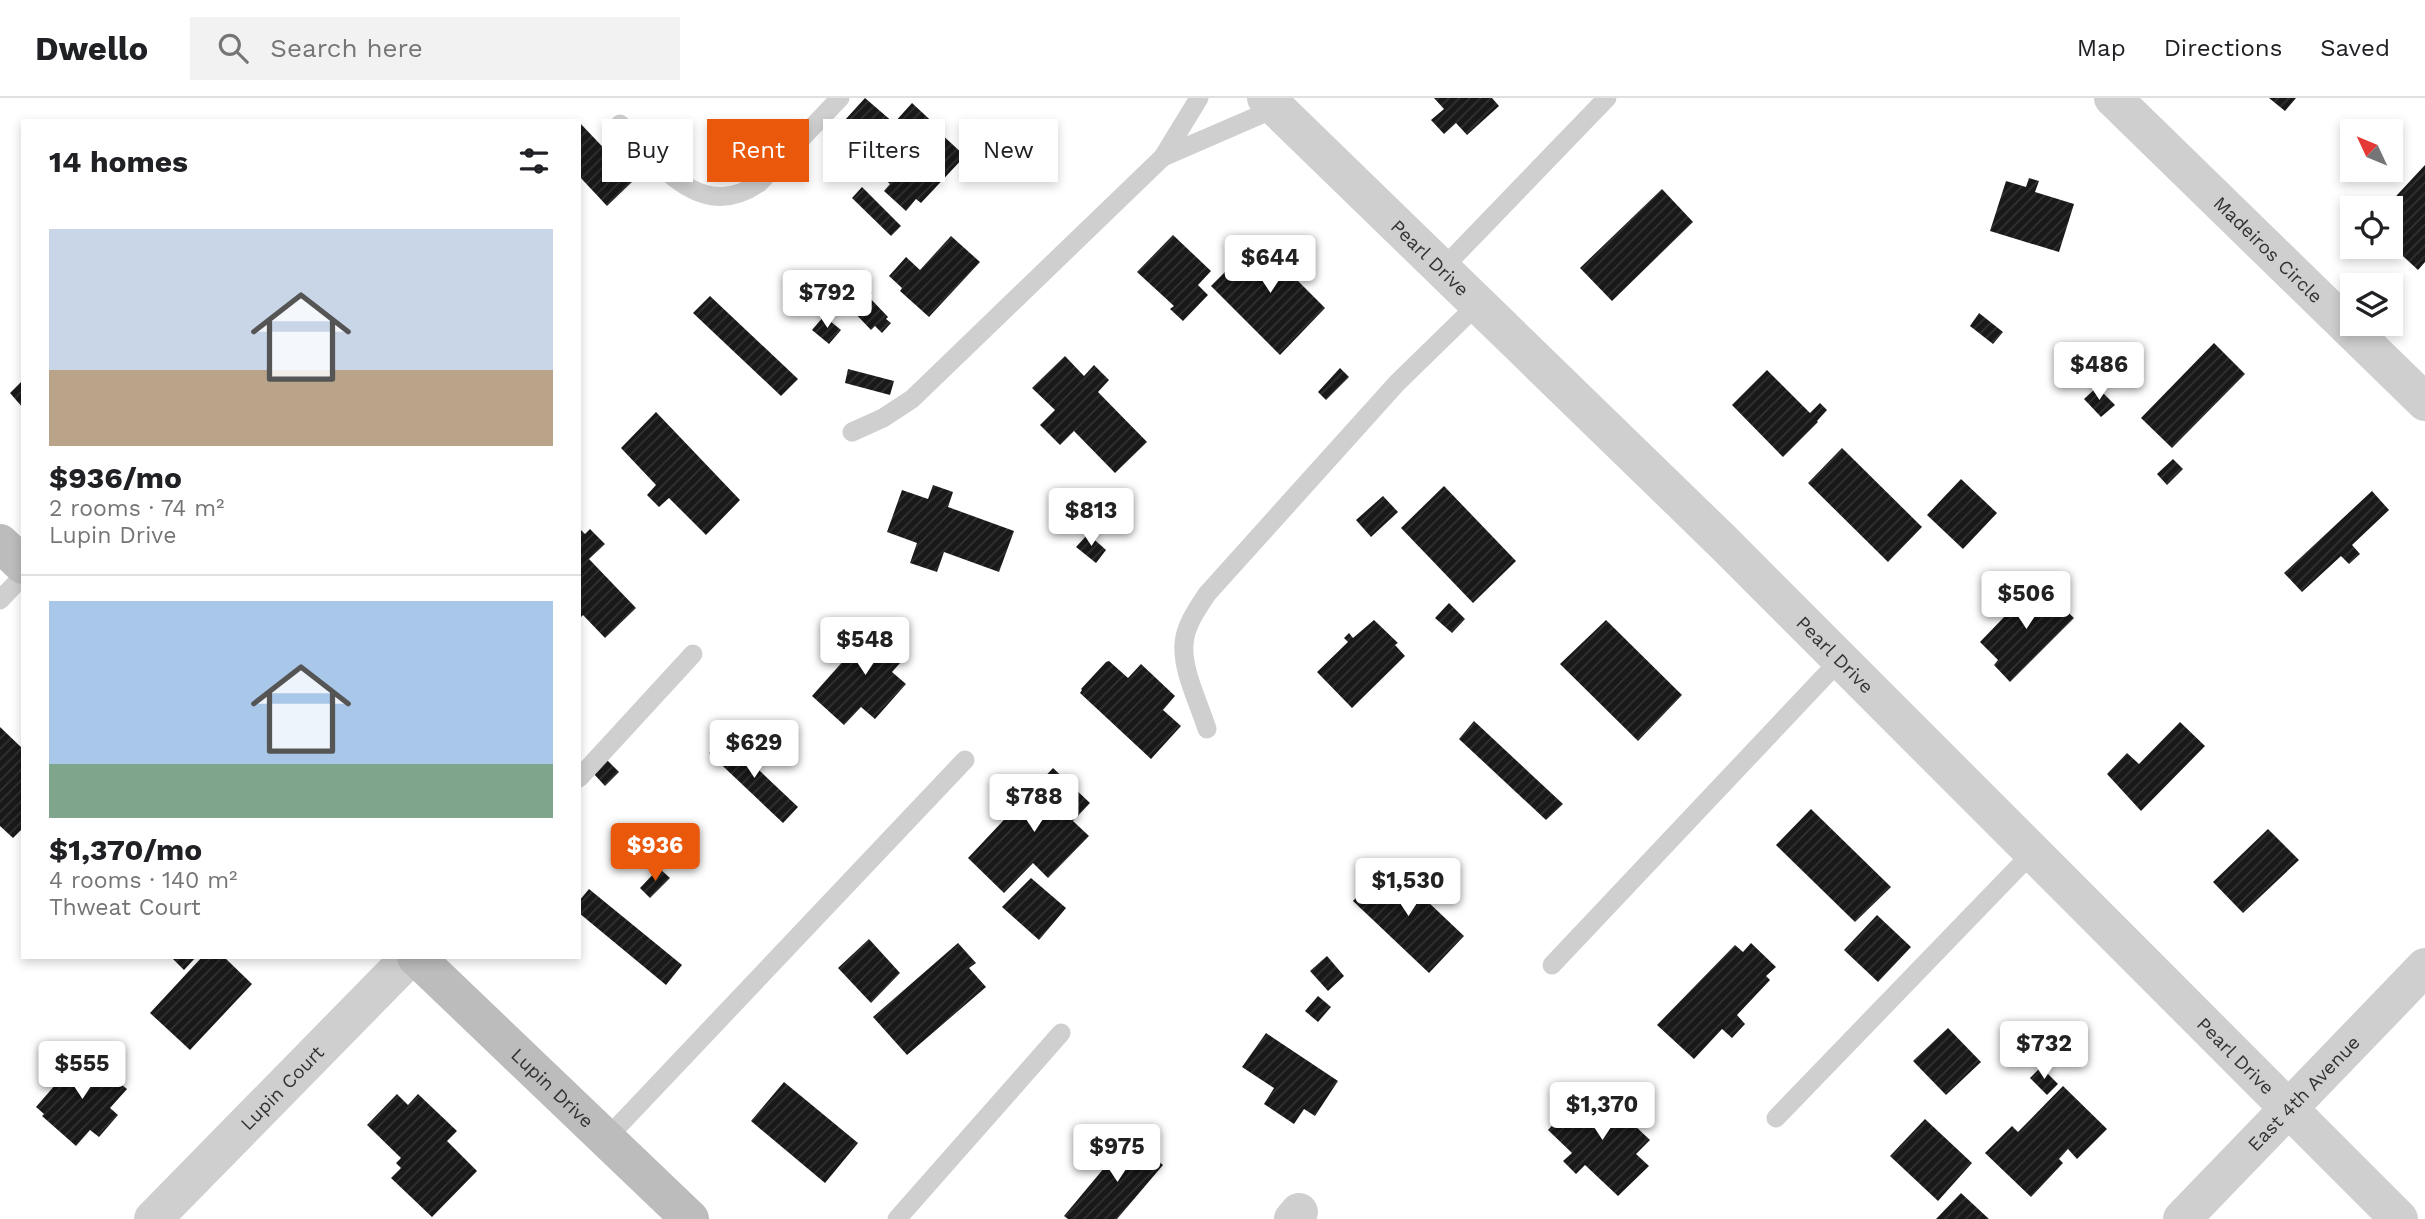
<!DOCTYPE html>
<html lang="en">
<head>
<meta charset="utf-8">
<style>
	:root { --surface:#fff; --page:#f2f2f2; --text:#202124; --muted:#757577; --line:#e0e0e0; --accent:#ea580c }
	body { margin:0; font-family:"Work Sans",sans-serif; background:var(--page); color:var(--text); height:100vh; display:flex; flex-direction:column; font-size:26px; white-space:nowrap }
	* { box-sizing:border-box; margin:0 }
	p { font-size:23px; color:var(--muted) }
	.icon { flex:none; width:38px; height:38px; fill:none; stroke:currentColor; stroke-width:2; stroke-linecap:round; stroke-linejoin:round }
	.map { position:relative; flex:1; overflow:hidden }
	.side { position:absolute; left:21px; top:21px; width:560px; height:840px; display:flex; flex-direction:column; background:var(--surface); border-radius:0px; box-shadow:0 4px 10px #0003 }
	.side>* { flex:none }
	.hud { position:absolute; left:602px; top:21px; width:665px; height:63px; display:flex; gap:14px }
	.needle { width:46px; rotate:314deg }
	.tools { position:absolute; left:2340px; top:21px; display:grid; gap:14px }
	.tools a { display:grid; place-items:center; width:63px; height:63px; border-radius:0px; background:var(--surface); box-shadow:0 4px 10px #0003; font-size:35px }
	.price { position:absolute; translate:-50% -60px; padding:0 16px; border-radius:7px; background:#fff; color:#222; font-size:23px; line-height:46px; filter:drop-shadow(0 2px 4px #0008) }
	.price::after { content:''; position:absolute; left:50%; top:42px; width:21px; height:16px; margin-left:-10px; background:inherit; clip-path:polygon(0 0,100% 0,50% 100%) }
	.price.current { background:var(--accent); color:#fff }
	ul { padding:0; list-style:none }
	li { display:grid; align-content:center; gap:14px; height:371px; padding:0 28px }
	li+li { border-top:2px solid var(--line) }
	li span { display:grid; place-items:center; height:217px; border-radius:0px; color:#555 }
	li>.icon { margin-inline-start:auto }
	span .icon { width:126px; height:126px; fill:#fffc; stroke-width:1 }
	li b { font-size:30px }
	h2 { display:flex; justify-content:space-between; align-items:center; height:84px; padding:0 28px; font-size:30px }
	.tag { padding:0 24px; border-radius:0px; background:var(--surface); box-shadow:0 4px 10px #0003; font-size:24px; line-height:63px }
	.tag.current { background:var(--accent); color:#fff }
	header { display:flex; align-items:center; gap:42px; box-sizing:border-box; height:98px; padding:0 35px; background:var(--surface); border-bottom:2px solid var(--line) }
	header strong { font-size:33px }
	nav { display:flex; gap:38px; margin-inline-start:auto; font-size:24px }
	.search { width:490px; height:63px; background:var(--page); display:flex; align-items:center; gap:18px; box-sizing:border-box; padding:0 24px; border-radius:0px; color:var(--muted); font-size:26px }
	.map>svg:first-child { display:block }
</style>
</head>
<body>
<header>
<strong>Dwello</strong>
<div class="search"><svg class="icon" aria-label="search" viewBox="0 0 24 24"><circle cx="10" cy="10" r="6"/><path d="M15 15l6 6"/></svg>Search here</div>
<nav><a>Map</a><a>Directions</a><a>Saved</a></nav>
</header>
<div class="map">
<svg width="2425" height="1121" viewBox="0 0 2425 1121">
	<defs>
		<pattern id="building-hatch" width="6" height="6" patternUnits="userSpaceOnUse" patternTransform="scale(1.75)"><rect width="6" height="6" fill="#191919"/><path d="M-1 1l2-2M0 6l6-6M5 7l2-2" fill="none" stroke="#323232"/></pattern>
	</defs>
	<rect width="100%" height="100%" fill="#fff"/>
	<g fill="url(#building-hatch)">
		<polygon points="865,0 894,25 912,5 940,31 938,33 965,58 921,105 916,101 906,113 884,93 890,86 834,34"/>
		<polygon points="1434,0 1492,0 1499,8 1467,37 1456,25 1444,36 1431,22 1444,11"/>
		<polygon points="2269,0 2296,0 2285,13"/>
		<polygon points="579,24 634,82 607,108 579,78"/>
		<polygon points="2425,67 2425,164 2418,172 2390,146 2390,110 2385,110"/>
		<polygon points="2029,80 2039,83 2035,94 2074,106 2059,154 1990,133 2006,83 2026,89"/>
		<polygon points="862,89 901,128 891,138 852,100"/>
		<polygon points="1662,91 1693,124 1612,203 1580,170"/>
		<polygon points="1173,137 1211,173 1198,187 1208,197 1183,223 1170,211 1174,208 1137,174"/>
		<polygon points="951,138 980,164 929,219 900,193 902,190 889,178 906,159 920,172"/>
		<polygon points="1257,142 1274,159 1286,146 1306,167 1294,179 1325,210 1280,257 1211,188"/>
		<polygon points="870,193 872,195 868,198 888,219 886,221 891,225 882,235 875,228 871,232 851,211"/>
		<polygon points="710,198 798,281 781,298 693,215"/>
		<polygon points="1979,215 2003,234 1993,246 1970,228"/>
		<polygon points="824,218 841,232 829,246 812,232"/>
		<polygon points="2214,245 2245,276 2172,350 2141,320"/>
		<polygon points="1065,258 1084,278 1094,267 1109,282 1098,294 1147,344 1115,375 1074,333 1060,347 1040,327 1055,312 1032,290"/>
		<polygon points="1340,270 1349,279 1326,302 1318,294"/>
		<polygon points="848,271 894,283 890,297 845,285"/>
		<polygon points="1767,272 1810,315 1820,305 1827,312 1817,323 1818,324 1783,359 1732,307"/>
		<polygon points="23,282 23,310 10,295"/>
		<polygon points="2097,289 2115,307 2101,319 2084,301"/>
		<polygon points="656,314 740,402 706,437 669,400 659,409 647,397 656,387 621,350"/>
		<polygon points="1842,350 1922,429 1888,464 1808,385"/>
		<polygon points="2173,361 2183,371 2167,387 2157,376"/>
		<polygon points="1961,381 1997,415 1963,451 1927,417"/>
		<polygon points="933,387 953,394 948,409 1014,433 999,474 944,454 937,474 910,465 917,445 887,434 902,392 928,401"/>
		<polygon points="1444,388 1516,463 1473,505 1401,430"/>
		<polygon points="2372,393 2389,412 2352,447 2360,456 2349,466 2341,458 2302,494 2284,475"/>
		<polygon points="1383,398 1398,414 1371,439 1356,422"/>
		<polygon points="579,430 585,436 590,431 605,446 589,461 636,510 605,540 583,517 579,521"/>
		<polygon points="1088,436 1106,452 1096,465 1076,449"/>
		<polygon points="2037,485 2074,520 2010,584 1994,567 1998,562 1980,544"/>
		<polygon points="1449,505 1465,521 1452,535 1435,520"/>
		<polygon points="1374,522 1398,545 1395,547 1405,558 1352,610 1317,574 1348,544 1344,540 1349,535 1353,540"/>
		<polygon points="1606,522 1682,597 1638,643 1560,566"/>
		<polygon points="876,526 879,528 881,526 909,551 909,555 892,574 906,586 875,621 861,609 844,627 812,598"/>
		<polygon points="1109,563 1128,580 1141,566 1175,598 1163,612 1181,628 1151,661 1080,595 1082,592 1081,591 1106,564"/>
		<polygon points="1474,623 1563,706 1546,722 1459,641"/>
		<polygon points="2180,624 2205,648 2141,713 2107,676 2127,655 2139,666"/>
		<polygon points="0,629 23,651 23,730 13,740 0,728"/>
		<polygon points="724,639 798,709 783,725 709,655"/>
		<polygon points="607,662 619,674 605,688 593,675"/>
		<polygon points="1053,670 1090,705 1073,723 1089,738 1048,780 1033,765 1004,795 968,760"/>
		<polygon points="1811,711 1891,789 1855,824 1776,747"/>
		<polygon points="2268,731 2299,762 2243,815 2213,784"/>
		<polygon points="1388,766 1464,838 1429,875 1353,803"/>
		<polygon points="659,770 670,780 650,800 640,790"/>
		<polygon points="1031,780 1066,810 1039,842 1002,809"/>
		<polygon points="589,791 682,867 666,887 579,815 579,803"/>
		<polygon points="1877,817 1911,849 1878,884 1844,852"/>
		<polygon points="869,841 900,875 871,905 838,870"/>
		<polygon points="958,845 976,865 969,870 986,889 907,957 873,919"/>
		<polygon points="1751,845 1776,869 1766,878 1770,882 1737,917 1745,926 1732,940 1722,931 1694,961 1657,927 1735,847 1743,854"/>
		<polygon points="1327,858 1344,878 1328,893 1310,873"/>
		<polygon points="171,859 196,859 184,872"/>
		<polygon points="202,859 224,859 252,886 190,952 150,915"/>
		<polygon points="1318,898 1331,909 1318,924 1305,913"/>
		<polygon points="1948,930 1981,964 1946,997 1913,963"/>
		<polygon points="1266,935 1338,983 1315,1018 1304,1011 1294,1026 1264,1006 1274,990 1242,969"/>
		<polygon points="83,955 127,991 110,1010 118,1017 99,1039 90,1032 76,1048 42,1018 44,1016 36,1009"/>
		<polygon points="2041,969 2058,986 2047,997 2030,980"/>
		<polygon points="784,984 858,1045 825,1085 751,1023"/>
		<polygon points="2063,988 2107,1031 2077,1061 2068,1051 2059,1061 2063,1065 2031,1099 1985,1055 2012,1028 2018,1034"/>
		<polygon points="1597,992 1650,1042 1636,1056 1649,1068 1618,1098 1585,1067 1576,1076 1563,1063 1572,1055 1548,1032 1578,1000 1584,1006"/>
		<polygon points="397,996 408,1007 418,996 457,1033 447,1043 477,1073 432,1119 391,1080 401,1070 396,1065 401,1060 367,1027"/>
		<polygon points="1925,1021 1972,1065 1938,1103 1890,1058"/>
		<polygon points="1130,1039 1163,1067 1117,1121 1068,1121 1064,1118"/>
		<polygon points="1961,1095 1989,1121 1936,1121"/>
	</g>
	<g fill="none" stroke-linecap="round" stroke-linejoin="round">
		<g stroke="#cfcfcf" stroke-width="19">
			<polyline points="1199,0 1163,59 1276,10"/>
			<path d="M620,26C658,64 700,126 759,85L840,0"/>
			<polyline points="1442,171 1607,0"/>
			<polyline points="852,334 883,320 912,301 1163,59"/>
			<polyline points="0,502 23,478"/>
			<path d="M1207,631C1199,605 1182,573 1184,546C1185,528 1197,511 1207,496L1397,285L1478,206"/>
			<polyline points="579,680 693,556"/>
			<polyline points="1552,867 1840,562"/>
			<polyline points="1776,1020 2032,755"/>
			<polyline points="606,1041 965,662"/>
			<polyline points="897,1121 1061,935"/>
		</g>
		<g stroke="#cfcfcf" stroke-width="38">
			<path id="s1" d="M1266,0L1722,443L2399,1121"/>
			<path id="s2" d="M2113,0L2425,304"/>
			<path id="s3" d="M153,1121L410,859"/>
			<polyline points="1293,1121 1299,1114"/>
			<path id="s4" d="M2182,1121L2425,869"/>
		</g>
		<g stroke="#bcbcbc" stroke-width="38">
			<polyline points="0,445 23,467"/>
			<path id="s5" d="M416,859L690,1121"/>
		</g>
	</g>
	<g text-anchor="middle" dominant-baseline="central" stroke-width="7" stroke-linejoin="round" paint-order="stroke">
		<g font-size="19" fill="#323232" stroke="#fff">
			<text stroke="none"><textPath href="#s2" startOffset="217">Madeiros Circle</textPath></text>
			<text stroke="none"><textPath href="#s1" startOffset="229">Pearl Drive</textPath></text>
			<text stroke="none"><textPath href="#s1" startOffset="796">Pearl Drive</textPath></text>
			<text stroke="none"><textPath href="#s1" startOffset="1363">Pearl Drive</textPath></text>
			<text stroke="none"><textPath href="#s3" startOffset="184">Lupin Court</textPath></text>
			<text stroke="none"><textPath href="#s5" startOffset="189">Lupin Drive</textPath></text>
			<text stroke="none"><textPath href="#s4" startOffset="175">East 4th Avenue</textPath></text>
		</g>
	</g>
</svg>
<div class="tools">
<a><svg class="needle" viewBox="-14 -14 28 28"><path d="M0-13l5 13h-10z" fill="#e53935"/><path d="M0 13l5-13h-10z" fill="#757577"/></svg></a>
<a><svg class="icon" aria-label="locate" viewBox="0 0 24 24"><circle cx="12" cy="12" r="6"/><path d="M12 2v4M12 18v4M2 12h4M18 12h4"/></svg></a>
<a><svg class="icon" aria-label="layers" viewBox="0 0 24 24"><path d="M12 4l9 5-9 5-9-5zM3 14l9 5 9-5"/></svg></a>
</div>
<b class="price" style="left:1270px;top:197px">$644</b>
<b class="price" style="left:827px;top:232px">$792</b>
<b class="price" style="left:2099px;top:304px">$486</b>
<b class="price" style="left:1091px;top:450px">$813</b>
<b class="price" style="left:2026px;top:533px">$506</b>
<b class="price" style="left:865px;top:579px">$548</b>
<b class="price" style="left:754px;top:682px">$629</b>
<b class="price" style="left:1034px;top:736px">$788</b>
<b class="price current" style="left:655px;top:785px">$936</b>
<b class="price" style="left:1408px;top:820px">$1,530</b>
<b class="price" style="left:2044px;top:983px">$732</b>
<b class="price" style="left:82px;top:1003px">$555</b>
<b class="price" style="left:1602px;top:1044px">$1,370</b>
<b class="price" style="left:1117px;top:1086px">$975</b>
<div class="hud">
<a class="tag">Buy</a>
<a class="tag current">Rent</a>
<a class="tag">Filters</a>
<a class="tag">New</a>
</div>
<section class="side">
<h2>14 homes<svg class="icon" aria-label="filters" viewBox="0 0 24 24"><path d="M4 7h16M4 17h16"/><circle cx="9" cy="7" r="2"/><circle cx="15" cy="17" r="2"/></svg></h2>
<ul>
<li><span style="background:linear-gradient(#c9d6e8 65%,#b9a48a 0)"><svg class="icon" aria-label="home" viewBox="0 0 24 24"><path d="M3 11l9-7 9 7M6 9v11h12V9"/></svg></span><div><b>$936/mo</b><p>2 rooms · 74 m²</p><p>Lupin Drive</p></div></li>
<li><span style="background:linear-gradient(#a9c7e8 75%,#7fa58c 0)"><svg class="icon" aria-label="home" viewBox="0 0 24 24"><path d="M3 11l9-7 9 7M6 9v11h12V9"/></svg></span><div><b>$1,370/mo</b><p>4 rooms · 140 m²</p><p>Thweat Court</p></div></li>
</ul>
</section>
</div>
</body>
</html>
